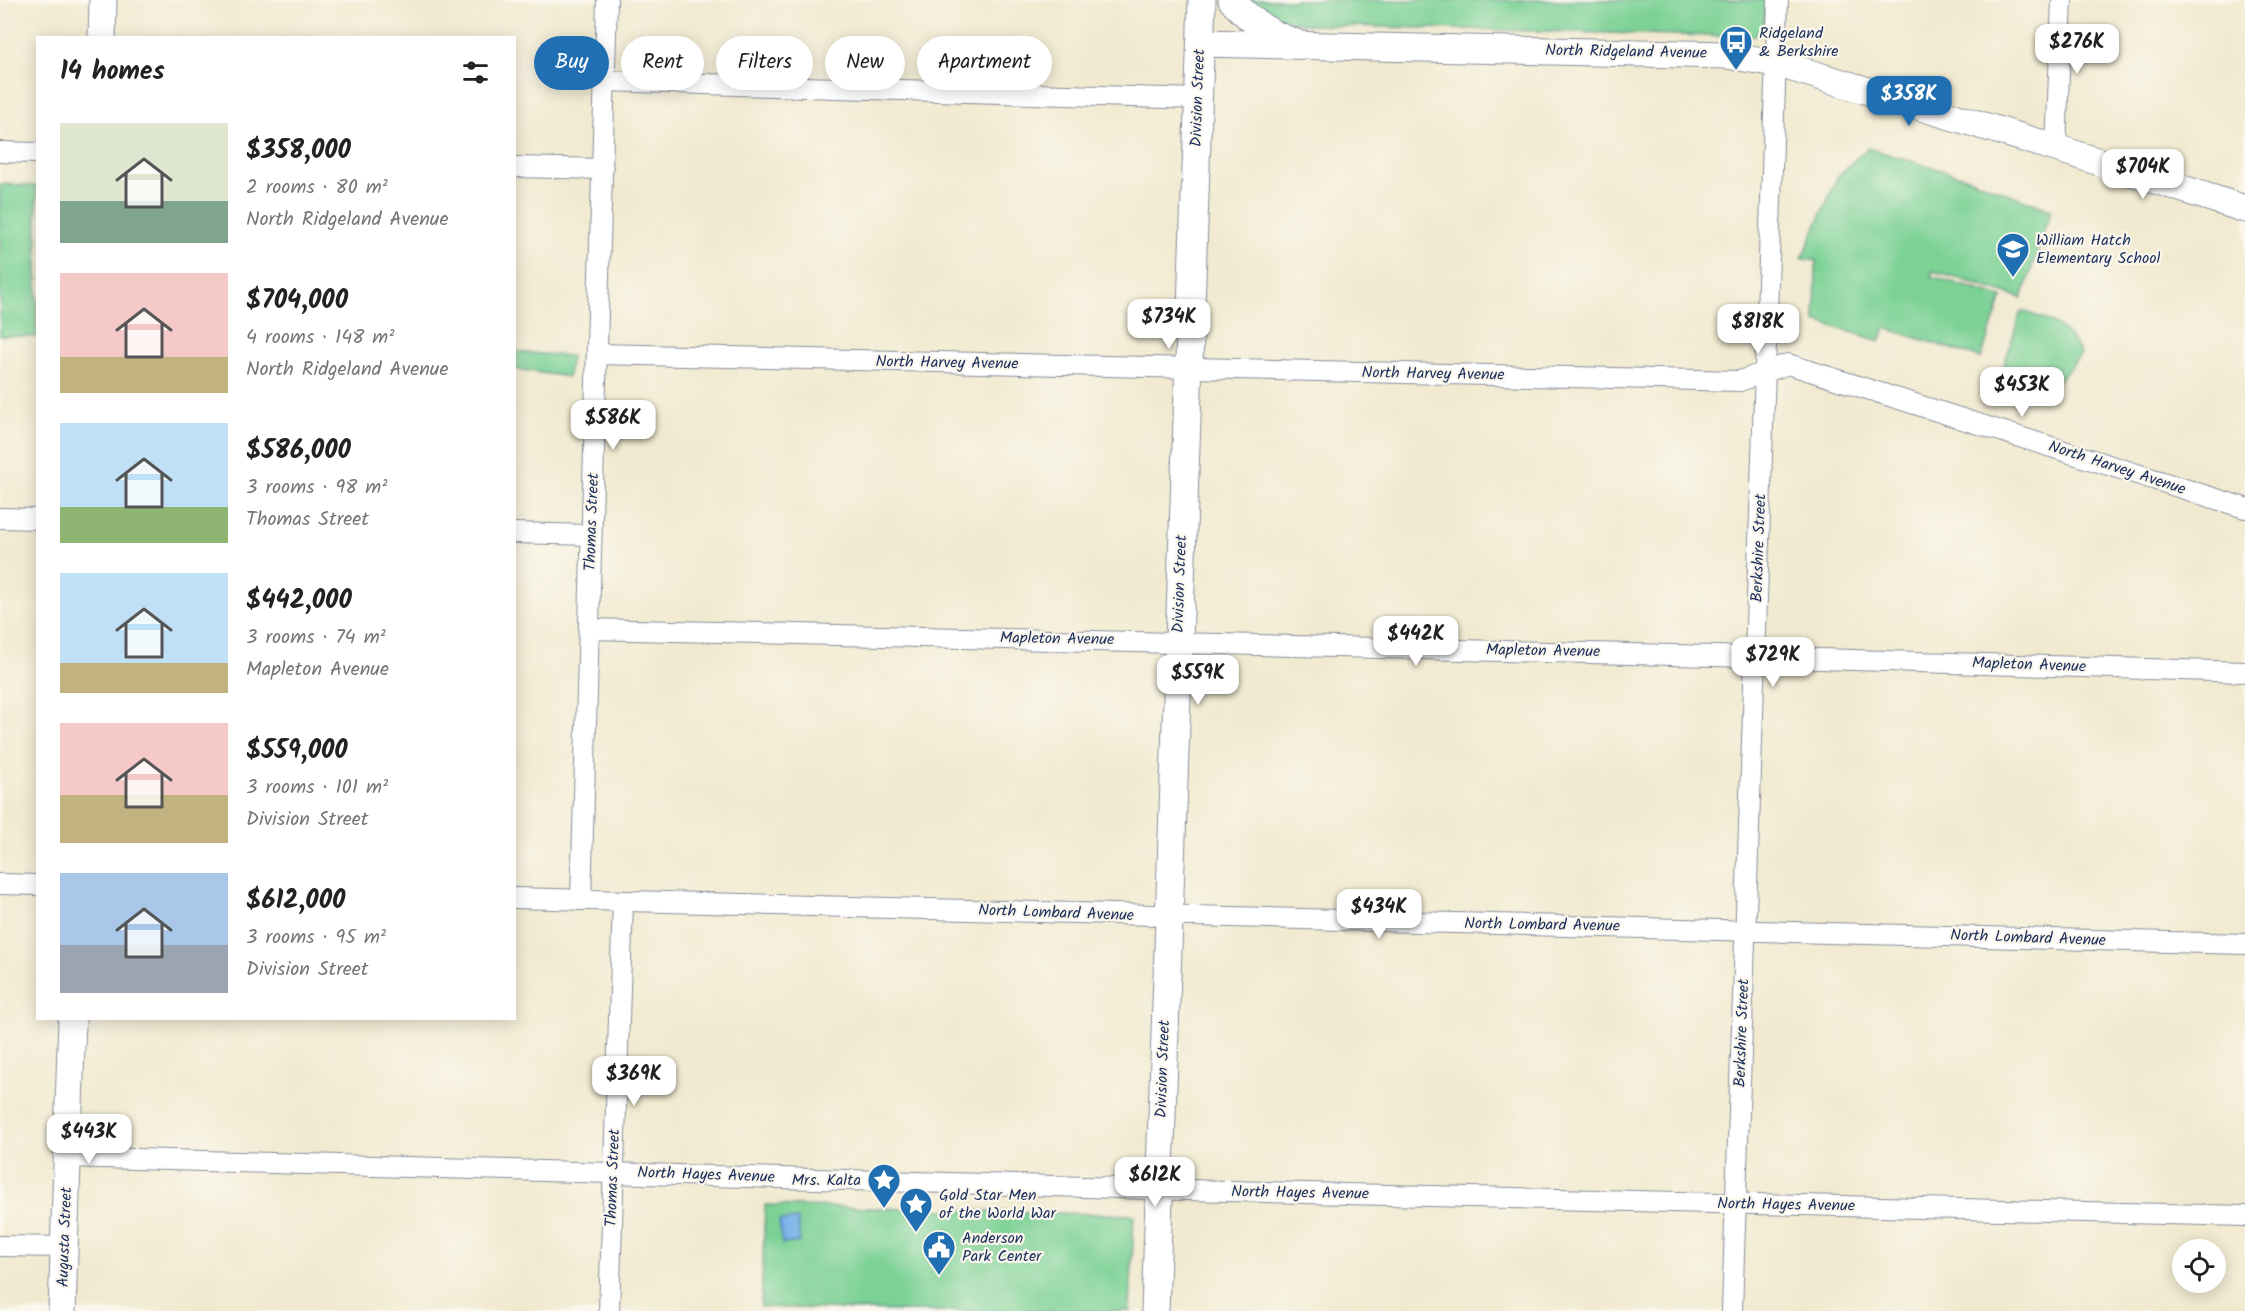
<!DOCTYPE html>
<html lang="en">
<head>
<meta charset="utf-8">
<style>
	:root { --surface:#fff; --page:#f2f2f2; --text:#222; --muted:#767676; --accent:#1f6fb2 }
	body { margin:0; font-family:Kalam,sans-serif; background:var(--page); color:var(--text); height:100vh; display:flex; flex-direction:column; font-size:22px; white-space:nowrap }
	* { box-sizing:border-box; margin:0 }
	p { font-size:20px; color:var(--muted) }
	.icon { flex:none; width:33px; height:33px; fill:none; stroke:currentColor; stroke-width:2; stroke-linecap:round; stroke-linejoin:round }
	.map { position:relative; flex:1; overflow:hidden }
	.side { position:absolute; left:36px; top:36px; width:480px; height:984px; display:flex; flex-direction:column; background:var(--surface); border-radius:0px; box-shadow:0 3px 15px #0003 }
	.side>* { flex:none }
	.hud { position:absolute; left:534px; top:36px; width:570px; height:54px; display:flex; gap:12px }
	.controls { position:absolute; left:2172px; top:1239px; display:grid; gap:12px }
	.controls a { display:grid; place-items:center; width:54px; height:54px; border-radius:50%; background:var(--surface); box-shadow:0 3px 15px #0003; font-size:30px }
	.price { position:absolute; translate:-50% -51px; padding:0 14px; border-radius:12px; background:#fff; color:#222; font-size:20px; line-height:39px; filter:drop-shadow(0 2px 3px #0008) }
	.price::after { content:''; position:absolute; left:50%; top:36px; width:18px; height:14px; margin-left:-9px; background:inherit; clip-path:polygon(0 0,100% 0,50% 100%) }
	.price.active { background:var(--accent); color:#fff }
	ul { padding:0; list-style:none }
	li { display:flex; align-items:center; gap:18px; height:150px; padding:0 24px }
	li span { display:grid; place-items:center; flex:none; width:168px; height:120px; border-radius:0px; color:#555 }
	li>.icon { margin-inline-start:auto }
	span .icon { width:72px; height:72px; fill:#fffc; stroke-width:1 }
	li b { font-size:26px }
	h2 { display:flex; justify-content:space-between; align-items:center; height:72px; padding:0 24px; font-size:26px }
	.pill { padding:0 21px; border-radius:27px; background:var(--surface); box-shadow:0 3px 15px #0003; font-size:21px; line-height:54px }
	.pill.active { background:var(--accent); color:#fff }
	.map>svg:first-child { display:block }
</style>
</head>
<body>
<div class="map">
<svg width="2245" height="1311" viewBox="0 0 2245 1311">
	<rect width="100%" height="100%" fill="#fbf7ec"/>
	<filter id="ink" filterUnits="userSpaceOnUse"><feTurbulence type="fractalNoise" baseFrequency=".0167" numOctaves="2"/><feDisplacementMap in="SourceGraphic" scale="12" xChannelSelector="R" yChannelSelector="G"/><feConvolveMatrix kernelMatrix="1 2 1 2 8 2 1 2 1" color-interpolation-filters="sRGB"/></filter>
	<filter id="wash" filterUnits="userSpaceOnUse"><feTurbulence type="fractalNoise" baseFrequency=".008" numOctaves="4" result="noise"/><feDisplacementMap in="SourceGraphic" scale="24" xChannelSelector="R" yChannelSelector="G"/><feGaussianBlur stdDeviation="1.35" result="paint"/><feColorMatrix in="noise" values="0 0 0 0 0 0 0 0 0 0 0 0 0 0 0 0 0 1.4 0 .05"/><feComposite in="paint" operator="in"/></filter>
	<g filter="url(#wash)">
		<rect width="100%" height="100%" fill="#f1ead0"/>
		<g fill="#7cd195" stroke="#4c807a" stroke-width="1.5">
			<path d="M1245,0H1765C1765,15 1768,34 1749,37L1311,25C1286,21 1265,16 1245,0Z"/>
			<polygon points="1867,148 1965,177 2051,210 2022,298 1933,271 1931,276 2002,297 1981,358 1885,328 1880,341 1815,321 1816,261 1802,259 1838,176"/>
			<polygon points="0,184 37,186 37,337 0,336"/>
			<path d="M2021,311C2048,319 2068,327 2081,354C2060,380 2047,398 2011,397L2001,374Z"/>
			<polygon points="516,352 571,356 568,377 515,369"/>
			<polygon points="765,1205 1134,1215 1130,1311 903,1311 761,1307"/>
		</g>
		<polygon fill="#76b2e8" stroke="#4870a3" stroke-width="1.5" points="798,1219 800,1242 782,1244 779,1221"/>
	</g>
	<g filter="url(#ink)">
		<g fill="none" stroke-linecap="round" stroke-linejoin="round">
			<defs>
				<g id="street">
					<polyline points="605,81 1198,99"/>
					<polyline points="2056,148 2062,0"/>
					<polyline points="0,152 38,153"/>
					<polyline points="514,167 603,169"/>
					<polyline points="597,354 1740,381 1788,364 2245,508"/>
					<polyline points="0,518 38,519"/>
					<polyline points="514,533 591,535"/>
					<polyline points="589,629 1755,657 2245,672"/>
					<polyline points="0,884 38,885"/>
					<polyline points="514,898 2245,944"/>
					<polyline points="581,900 607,0"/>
					<polyline points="67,1157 1186,1190 2245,1216"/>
					<polyline points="0,1246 64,1247"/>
					<polyline points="609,1311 623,902"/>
					<polyline points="1732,1311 1778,0"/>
				</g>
				<g id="secondary">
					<path d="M1232,0C1249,20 1269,34 1294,42"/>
					<polyline points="102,38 103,0"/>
					<polyline points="1201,43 1726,55 1776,63 2056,148 2245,209"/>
					<polyline points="62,1311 72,1018"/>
					<polyline points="1155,1311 1202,0"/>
				</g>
			</defs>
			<use href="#street" stroke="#868c97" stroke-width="22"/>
			<use href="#secondary" stroke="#868c97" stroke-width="29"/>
			<use href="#street" stroke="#fff" stroke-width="20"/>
			<use href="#secondary" stroke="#fff" stroke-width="27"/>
		</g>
	</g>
	<defs>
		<symbol id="bus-pin" viewBox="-11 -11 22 30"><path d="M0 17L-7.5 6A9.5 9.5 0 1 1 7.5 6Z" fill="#1f6fb2" stroke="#fbf7ec"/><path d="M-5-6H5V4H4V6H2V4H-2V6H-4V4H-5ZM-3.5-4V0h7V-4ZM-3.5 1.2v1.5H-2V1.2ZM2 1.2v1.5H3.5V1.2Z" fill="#fff"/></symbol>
		<symbol id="school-pin" viewBox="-11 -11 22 30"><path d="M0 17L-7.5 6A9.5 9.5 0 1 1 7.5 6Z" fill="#1f6fb2" stroke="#fbf7ec"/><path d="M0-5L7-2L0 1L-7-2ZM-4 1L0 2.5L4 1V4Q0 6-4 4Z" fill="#fff"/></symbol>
		<symbol id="sight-pin" viewBox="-11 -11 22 30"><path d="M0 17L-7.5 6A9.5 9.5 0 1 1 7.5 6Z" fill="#1f6fb2" stroke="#fbf7ec"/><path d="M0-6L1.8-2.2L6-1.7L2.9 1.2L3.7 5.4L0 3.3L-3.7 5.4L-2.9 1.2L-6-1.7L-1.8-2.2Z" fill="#fff"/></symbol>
		<symbol id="civic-pin" viewBox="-11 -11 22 30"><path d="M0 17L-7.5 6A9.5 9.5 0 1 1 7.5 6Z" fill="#1f6fb2" stroke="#fbf7ec"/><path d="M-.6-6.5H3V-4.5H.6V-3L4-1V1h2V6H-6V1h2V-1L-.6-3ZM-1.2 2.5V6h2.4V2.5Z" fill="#fff"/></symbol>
	</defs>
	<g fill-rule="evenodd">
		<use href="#bus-pin" x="1717" y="23" width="38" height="52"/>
		<use href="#school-pin" x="1994" y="230" width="38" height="52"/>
		<use href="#sight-pin" x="865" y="1161" width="38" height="52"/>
		<use href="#sight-pin" x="897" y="1185" width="38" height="52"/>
		<use href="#civic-pin" x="920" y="1228" width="38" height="52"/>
	</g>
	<g text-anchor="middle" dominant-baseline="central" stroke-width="4.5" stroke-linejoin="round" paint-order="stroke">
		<g font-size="16" fill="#1b2f5e" stroke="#fbf7ec" text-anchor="start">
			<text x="1759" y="33">Ridgeland<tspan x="1759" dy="18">&amp; Berkshire</tspan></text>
			<text x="2036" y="240">William Hatch<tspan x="2036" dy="18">Elementary School</tspan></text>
			<text x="861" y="1180" text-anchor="end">Mrs. Kalta</text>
			<text x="939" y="1195">Gold Star Men<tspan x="939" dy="18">of the World War</tspan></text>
			<text x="962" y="1238">Anderson<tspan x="962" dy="18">Park Center</tspan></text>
		</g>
		<g font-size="16" fill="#1b2f5e" stroke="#fbf7ec">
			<text transform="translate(1626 52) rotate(1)">North Ridgeland Avenue</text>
			<text transform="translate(1198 98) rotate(-88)">Division Street</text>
			<text transform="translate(947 363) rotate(1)">North Harvey Avenue</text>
			<text transform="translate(1433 374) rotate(1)">North Harvey Avenue</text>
			<text transform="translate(2117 468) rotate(18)">North Harvey Avenue</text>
			<text transform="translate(592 522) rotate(-88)">Thomas Street</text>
			<text transform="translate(1759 548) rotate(-88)">Berkshire Street</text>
			<text transform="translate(1180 584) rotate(-88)">Division Street</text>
			<text transform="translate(1057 639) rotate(1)">Mapleton Avenue</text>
			<text transform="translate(1543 651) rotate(1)">Mapleton Avenue</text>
			<text transform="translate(2029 665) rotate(2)">Mapleton Avenue</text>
			<text transform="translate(1056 913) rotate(2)">North Lombard Avenue</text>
			<text transform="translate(1542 925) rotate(1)">North Lombard Avenue</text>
			<text transform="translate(2028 938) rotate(2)">North Lombard Avenue</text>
			<text transform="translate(1742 1033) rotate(-88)">Berkshire Street</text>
			<text transform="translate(1163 1069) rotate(-88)">Division Street</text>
			<text transform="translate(706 1175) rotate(2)">North Hayes Avenue</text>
			<text transform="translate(613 1178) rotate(-88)">Thomas Street</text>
			<text transform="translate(1300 1193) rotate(1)">North Hayes Avenue</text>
			<text transform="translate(1786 1205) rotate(1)">North Hayes Avenue</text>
			<text transform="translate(65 1237) rotate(-88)">Augusta Street</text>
		</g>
	</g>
</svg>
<div class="controls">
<a><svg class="icon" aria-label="locate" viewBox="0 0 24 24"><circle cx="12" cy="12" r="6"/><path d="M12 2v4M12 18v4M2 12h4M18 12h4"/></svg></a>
</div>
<b class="price" style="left:2077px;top:75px">$276K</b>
<b class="price active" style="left:1909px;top:127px">$358K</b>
<b class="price" style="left:2143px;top:200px">$704K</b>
<b class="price" style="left:1169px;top:350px">$734K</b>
<b class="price" style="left:1758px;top:355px">$818K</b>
<b class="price" style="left:2022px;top:418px">$453K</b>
<b class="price" style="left:613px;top:451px">$586K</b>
<b class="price" style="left:1416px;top:667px">$442K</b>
<b class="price" style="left:1773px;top:688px">$729K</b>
<b class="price" style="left:1198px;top:706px">$559K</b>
<b class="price" style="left:1379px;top:940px">$434K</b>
<b class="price" style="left:634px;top:1107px">$369K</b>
<b class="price" style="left:89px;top:1165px">$443K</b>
<b class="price" style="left:1155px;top:1208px">$612K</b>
<div class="hud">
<a class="pill active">Buy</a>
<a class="pill">Rent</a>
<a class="pill">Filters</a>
<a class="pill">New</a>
<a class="pill">Apartment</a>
</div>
<section class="side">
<h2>14 homes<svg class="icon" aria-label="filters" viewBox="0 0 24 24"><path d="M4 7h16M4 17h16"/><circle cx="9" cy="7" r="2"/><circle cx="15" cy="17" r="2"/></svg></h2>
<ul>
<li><span style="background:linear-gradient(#dfe7d0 65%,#7fa58c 0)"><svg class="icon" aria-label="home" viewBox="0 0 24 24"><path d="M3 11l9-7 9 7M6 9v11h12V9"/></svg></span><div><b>$358,000</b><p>2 rooms · 80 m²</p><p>North Ridgeland Avenue</p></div></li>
<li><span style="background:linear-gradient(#f6c9c9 70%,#c2b280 0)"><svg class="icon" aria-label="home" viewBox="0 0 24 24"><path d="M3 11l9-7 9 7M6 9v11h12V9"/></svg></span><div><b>$704,000</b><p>4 rooms · 148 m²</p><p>North Ridgeland Avenue</p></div></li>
<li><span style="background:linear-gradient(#bfe0f5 70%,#8fb573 0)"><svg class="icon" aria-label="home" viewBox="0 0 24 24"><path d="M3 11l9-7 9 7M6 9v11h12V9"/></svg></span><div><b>$586,000</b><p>3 rooms · 98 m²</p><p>Thomas Street</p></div></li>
<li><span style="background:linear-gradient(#bfe0f5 75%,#c2b280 0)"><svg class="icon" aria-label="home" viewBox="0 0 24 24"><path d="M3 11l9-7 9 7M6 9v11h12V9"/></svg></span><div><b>$442,000</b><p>3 rooms · 74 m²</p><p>Mapleton Avenue</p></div></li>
<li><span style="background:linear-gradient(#f6c9c9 60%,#c2b280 0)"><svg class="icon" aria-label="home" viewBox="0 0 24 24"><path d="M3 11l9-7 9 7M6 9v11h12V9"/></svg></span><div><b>$559,000</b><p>3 rooms · 101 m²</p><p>Division Street</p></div></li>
<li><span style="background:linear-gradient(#a9c7e8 60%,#9aa5b1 0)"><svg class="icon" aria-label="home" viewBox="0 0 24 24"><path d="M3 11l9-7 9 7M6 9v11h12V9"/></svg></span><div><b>$612,000</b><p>3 rooms · 95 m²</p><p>Division Street</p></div></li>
</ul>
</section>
</div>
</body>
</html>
